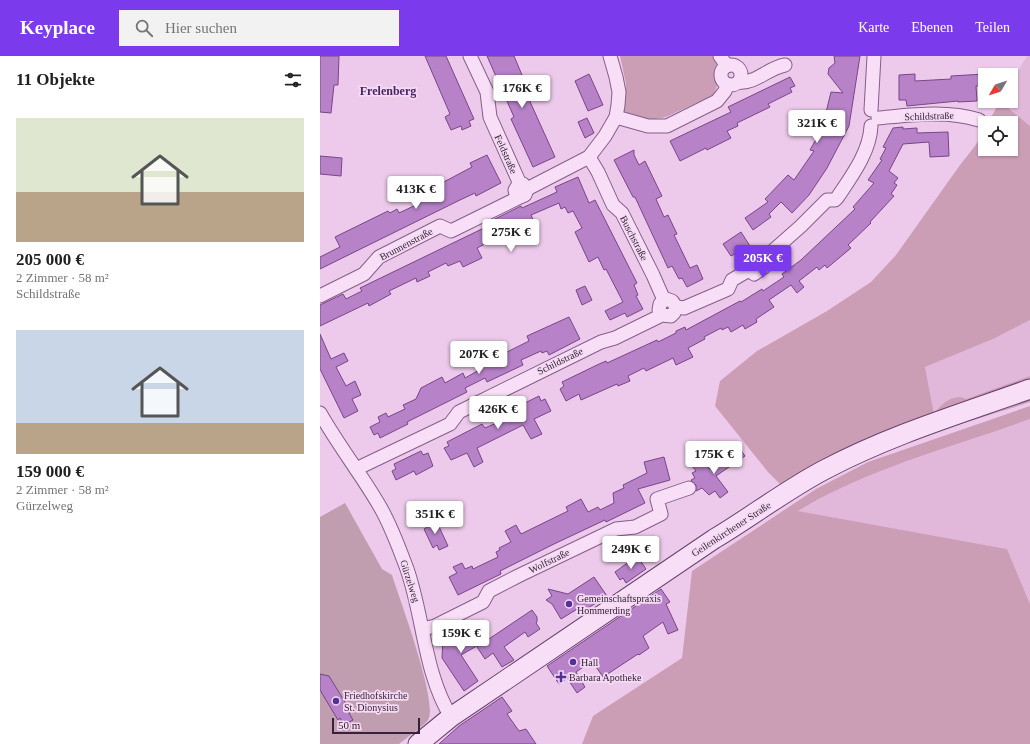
<!DOCTYPE html>
<html lang="de">
<head>
<meta charset="utf-8">
<style>
	:root { --surface:#fff; --page:#f2f2f2; --text:#202124; --muted:#757577; --accent:#7c3aed }
	body { margin:0; font-family:"Times New Roman",serif; background:var(--page); color:var(--text); height:100vh; display:flex; flex-direction:column; font-size:15px; white-space:nowrap }
	* { box-sizing:border-box; margin:0 }
	p { font-size:13px; color:var(--muted) }
	.icon { flex:none; width:22px; height:22px; fill:none; stroke:currentColor; stroke-width:2; stroke-linecap:round; stroke-linejoin:round }
	.map { position:relative; flex:1; overflow:hidden }
	.sheet { display:flex; flex-direction:column; background:var(--surface); width:320px }
	.sheet>* { flex:none }
	.needle { width:26px; rotate:231deg }
	.fabs { position:absolute; left:658px; top:12px; display:grid; gap:8px }
	.fabs a { display:grid; place-items:center; width:40px; height:40px; border-radius:0px; background:var(--surface); box-shadow:0 1px 3px #0004; font-size:20px }
	.scale { position:absolute; left:12px; bottom:10px; width:88px; box-sizing:border-box; padding-left:4px; border:2px solid #36223b; border-top:0; font-size:11px; line-height:14px; white-space:nowrap; color:#36223b; -webkit-text-stroke:3px #f5daf3; paint-order:stroke }
	.price { position:absolute; translate:-50% -34px; padding:0 9px; border-radius:4px; background:#fff; color:#222; font-size:13px; line-height:26px; filter:drop-shadow(0 1px 2px #0008) }
	.price::after { content:''; position:absolute; left:50%; top:24px; width:12px; height:9px; margin-left:-6px; background:inherit; clip-path:polygon(0 0,100% 0,50% 100%) }
	.price.current { background:var(--accent); color:#fff }
	ul { padding:0; list-style:none }
	li { display:grid; align-content:center; gap:8px; height:212px; padding:0 16px }
	li span { display:grid; place-items:center; height:124px; border-radius:0px; color:#555 }
	li>.icon { margin-inline-start:auto }
	span .icon { width:72px; height:72px; fill:#fffc; stroke-width:1 }
	li b { font-size:17px }
	h2 { display:flex; justify-content:space-between; align-items:center; height:48px; padding:0 16px; font-size:17px }
	header { display:flex; align-items:center; gap:24px; box-sizing:border-box; height:56px; padding:0 20px; background:var(--accent); color:#fff }
	header strong { font-size:19px }
	nav { display:flex; gap:22px; margin-inline-start:auto; font-size:14px }
	.search { width:280px; height:36px; background:var(--page); display:flex; align-items:center; gap:10px; box-sizing:border-box; padding:0 14px; border-radius:0px; color:var(--muted); font-size:15px }
	main { display:flex; flex:1; min-height:0 }
	.map>svg:first-child { display:block }
</style>
</head>
<body>
<header>
<strong>Keyplace</strong>
<div class="search"><svg class="icon" aria-label="search" viewBox="0 0 24 24"><circle cx="10" cy="10" r="6"/><path d="M15 15l6 6"/></svg>Hier suchen</div>
<nav><a>Karte</a><a>Ebenen</a><a>Teilen</a></nav>
</header>
<main>
<section class="sheet">
<h2>11 Objekte<svg class="icon" aria-label="filters" viewBox="0 0 24 24"><path d="M4 7h16M4 17h16"/><circle cx="9" cy="7" r="2"/><circle cx="15" cy="17" r="2"/></svg></h2>
<ul>
<li><span style="background:linear-gradient(#dfe7d0 60%,#b9a48a 0)"><svg class="icon" aria-label="home" viewBox="0 0 24 24"><path d="M3 11l9-7 9 7M6 9v11h12V9"/></svg></span><div><b>205 000 €</b><p>2 Zimmer · 58 m²</p><p>Schildstraße</p></div></li>
<li><span style="background:linear-gradient(#c9d6e8 75%,#b9a48a 0)"><svg class="icon" aria-label="home" viewBox="0 0 24 24"><path d="M3 11l9-7 9 7M6 9v11h12V9"/></svg></span><div><b>159 000 €</b><p>2 Zimmer · 58 m²</p><p>Gürzelweg</p></div></li>
</ul>
</section>
<div class="map">
<svg width="710" height="688" viewBox="0 0 710 688">
	<rect width="100%" height="100%" fill="#edcaeb"/>
	<g fill="#e2b8da">
		<polygon points="707,0 710,0 710,70 681,45 691,45 691,27"/>
		<polygon points="710,264 710,320 646,343 614,359 605,311 673,283"/>
		<polygon points="710,363 710,548 687,493 477,455 533,425 567,411"/>
	</g>
	<g fill="#cb9eb6">
		<path d="M300,0H394C399,11 400,29 393,39L346,61L326,65L303,58L306,28Z"/>
		<path d="M680,45L710,70V264L673,283L605,311L614,358C621,348 633,337 646,343L710,320V326L462,430L448,416L395,350L400,325L437,295L507,255L551,226L576,199L640,109L655,90L665,73V93H691V67H668Z"/>
		<path d="M710,341V346C643,368 568,387 506,422C492,430 477,441 463,451L462,448L507,419L542,401L642,364Z"/>
		<path d="M710,350V363C631,392 551,411 478,455L687,493L710,548V688H262L273,660L362,602L372,515L496,433L548,406Z"/>
	</g>
	<path fill="#c19db0" d="M25,447L62,513L72,519C79,542 119,647 108,664C103,671 86,682 79,688H0V461Z"/>
	<g fill="#b882c9" stroke="#774687">
		<polygon points="0,0 19,0 18,29 14,29 11,57 0,56"/>
		<polygon points="105,0 126,0 154,63 149,65 151,70 142,74 141,70 131,74 125,61 130,58"/>
		<polygon points="167,0 194,0 210,38 207,39 235,101 213,111 191,63 194,61"/>
		<polygon points="514,0 540,0 529,70 507,112 489,139 472,157 461,146 449,158 451,161 433,174 425,162 448,146 445,143 468,119 474,124 494,95 490,94 502,73 511,36 523,37 508,18 509,12 515,7"/>
		<polygon points="269,18 283,49 268,55 255,25"/>
		<polygon points="595,18 595,25 631,23 631,20 665,18 665,30 656,30 657,45 638,46 638,45 587,50 586,44 579,44 579,19"/>
		<polygon points="470,21 475,30 470,32 472,36 448,48 450,51 417,67 418,70 407,75 411,82 387,94 386,92 360,105 350,85 411,56 408,51"/>
		<polygon points="267,62 274,77 265,82 258,66"/>
		<polygon points="583,71 583,73 597,72 597,77 628,76 629,100 610,101 609,86 583,88 569,115 578,122 574,127 577,129 571,138 574,140 550,166 551,167 528,189 531,192 507,212 505,209 499,214 497,211 479,225 484,231 477,237 471,229 449,244 454,251 436,263 437,266 425,273 423,269 411,276 408,271 402,274 401,272 384,281 385,283 368,292 373,301 356,309 353,302 326,315 324,312 308,320 310,325 298,330 297,328 261,344 259,338 246,345 240,333 244,330 242,326 277,309 286,305 287,307 337,284 338,286 356,277 356,275 365,271 366,274 420,245 421,246 442,233 443,235 464,221 462,218 481,204 535,153 533,151 554,127 548,124 562,104 560,103 566,92 563,91 573,72"/>
		<polygon points="314,94 314,99 319,109 325,105 339,134 342,140 336,143 344,161 348,159 357,178 354,179 370,212 377,209 383,223 367,231 362,222 359,223 352,210 348,212 315,141 313,141 294,104"/>
		<polygon points="167,99 181,127 156,140 155,137 140,144 0,213 0,201 20,191 15,181 68,155 70,157 77,153 79,157 98,148 96,144 122,132 120,128 152,111 150,107"/>
		<polygon points="0,100 22,102 21,120 0,118"/>
		<polygon points="258,121 269,147 275,144 317,227 314,229 318,239 316,240 323,253 307,261 305,257 290,264 285,255 303,246 286,213 284,214 278,201 269,206 255,176 262,172 253,155 248,157 245,151 241,153 239,147 211,159 214,166 190,177 192,180 175,188 173,184 157,192 162,202 143,211 140,205 128,210 126,207 108,216 110,220 97,226 96,222 69,235 71,238 49,250 48,247 0,270 0,249 23,238 26,243 42,235 40,232 166,171 165,168 201,150 202,152 237,136 235,131"/>
		<polygon points="421,176 430,190 411,200 403,188"/>
		<polygon points="265,230 272,244 262,249 256,234"/>
		<polygon points="249,261 260,283 229,299 227,295 222,297 221,295 201,304 203,309 167,326 165,322 145,332 147,336 87,366 88,368 60,382 58,377 54,379 50,371 60,366 58,361 66,357 68,361 85,353 83,349 96,343 101,332 122,321 125,327 143,317 145,322 161,313 157,305 178,294 181,299 209,285 207,280"/>
		<polygon points="0,278 11,303 24,297 28,305 16,311 26,330 35,325 41,339 32,343 38,355 24,362 0,313"/>
		<polygon points="219,340 221,345 225,343 231,355 214,363 222,378 211,383 203,369 157,392 163,406 154,411 147,397 131,404 124,392 129,390 127,386 162,368 165,372 181,365 185,362 183,358"/>
		<polygon points="420,393 425,400 396,420 408,436 400,442 395,435 389,439 382,432 376,435 376,429 371,424 375,422 372,417 376,415 373,411 381,405 390,413"/>
		<polygon points="101,395 103,399 108,397 113,410 96,419 94,415 76,424 72,415 76,413 74,408"/>
		<polygon points="344,401 350,424 318,433 325,447 286,466 285,464 234,488 180,515 181,518 138,539 129,521 137,517 133,511 142,507 145,513 152,510 153,513 178,501 176,496 180,494 179,492 191,486 185,475 196,469 201,478 248,455 246,451 261,443 268,456 278,451 280,454 294,447 293,437 304,432 303,429 327,417 324,406"/>
		<polygon points="115,462 128,490 119,494 117,489 113,492 104,473 108,471 106,467"/>
		<polygon points="317,500 326,513 306,527 303,522 300,524 295,516"/>
		<polygon points="274,521 287,540 262,556 259,552 241,563 232,548 226,544 232,540 228,533 248,538"/>
		<polygon points="341,533 350,546 346,548 358,574 348,578 343,566 323,580 329,592 319,599 318,598 283,621 272,605 256,616 265,631 257,637 247,622 239,628 227,610"/>
		<polygon points="212,554 217,561 217,566 216,567 220,573 208,581 205,576 184,591 194,604 182,611 173,597 165,603 157,591"/>
		<polygon points="151,567 162,587 141,599 158,625 144,635 122,602 123,582"/>
		<polygon points="0,618 9,620 31,656 29,657 33,664 24,669 20,662 18,664 0,634"/>
		<polygon points="182,641 192,655 187,658 199,675 206,673 216,688 119,688 139,670"/>
	</g>
	<g fill="none" stroke-linecap="round" stroke-linejoin="round">
		<defs>
			<g id="street">
				<polyline points="150,0 167,36 170,61 200,128"/>
				<polyline points="400,0 407,10"/>
				<circle cx="411" cy="19" r="10"/>
				<path d="M419,26C435,28 448,12 465,9"/>
				<polyline points="551,54 554,0"/>
				<polyline points="296,61 328,70 347,70 397,45 405,35 407,28"/>
				<path d="M558,62C592,59 626,54 659,64"/>
				<polyline points="269,101 278,116 293,149 302,157 333,219 344,244"/>
				<polyline points="207,133 269,101 285,80 296,61 298,49 299,36 296,21 290,0"/>
				<polyline points="0,240 44,218 59,201 120,170 131,175 200,141 205,139 207,133 203,128 198,129 195,134 196,138 200,141"/>
				<path d="M356,251L364,252L408,233L412,224L429,214L434,218L444,211L447,200L481,170L507,144H515L517,142C531,121 550,96 551,70"/>
				<path d="M0,357C18,389 41,418 59,449C71,469 79,492 87,513C104,562 104,617 131,661"/>
				<polyline points="36,413 130,368 139,356 281,286 295,282 342,259 351,260 354,257 356,251 352,245 346,243 340,248 339,254 342,259"/>
				<polyline points="103,573 115,570 163,546 169,535 198,520 296,473 315,471 341,458 337,443 369,432"/>
			</g>
			<path id="secondary" d="M98,688L131,661L394,483C431,461 466,434 504,414C570,379 640,358 710,333"/>
		</defs>
		<use href="#street" stroke="#845f89" stroke-width="15"/>
		<use href="#secondary" stroke="#65426b" stroke-width="21"/>
		<use href="#street" stroke="#f8def6" stroke-width="13"/>
		<use href="#secondary" stroke="#f8def6" stroke-width="19"/>
	</g>
	<g fill="#543295" stroke="#f5daf3" stroke-width="1.5">
		<circle cx="249" cy="548" r="4"/>
		<circle cx="253" cy="606" r="4"/>
		<path d="M239 615h4v4h4v4h-4v4h-4v-4h-4v-4h4z"/>
		<circle cx="16" cy="645" r="4"/>
	</g>
	<g text-anchor="middle" dominant-baseline="central" stroke-width="3.5" stroke-linejoin="round" paint-order="stroke">
		<g font-size="10" fill="#36223b" stroke="#f5daf3">
			<text transform="translate(609 60) rotate(-2)">Schildstraße</text>
			<text transform="translate(186 98) rotate(66)">Feldstraße</text>
			<text transform="translate(314 182) rotate(63)">Buschstraße</text>
			<text transform="translate(86 188) rotate(-28)">Brunnenstraße</text>
			<text transform="translate(240 305) rotate(-26)">Schildstraße</text>
			<text transform="translate(411 473) rotate(-33)">Geilenkirchener Straße</text>
			<text transform="translate(229 505) rotate(-26)">Wolfstraße</text>
			<text transform="translate(90 525) rotate(72)">Gürzelweg</text>
		</g>
		<g font-size="10" fill="#36223b" stroke="#f5daf3" text-anchor="start">
			<text x="257" y="542">Gemeinschaftspraxis<tspan x="257" dy="12">Hommerding</tspan></text>
			<text x="261" y="606">Hall</text>
			<text x="249" y="621">Barbara Apotheke</text>
			<text x="24" y="639">Friedhofskirche<tspan x="24" dy="12">St. Dionysius</tspan></text>
		</g>
		<g font-size="12" font-weight="bold" fill="#482365" stroke="#f5daf3">
			<text x="68" y="35">Frelenberg</text>
		</g>
	</g>
</svg>
<div class="fabs">
<a><svg class="needle" viewBox="-14 -14 28 28"><path d="M0-13l5 13h-10z" fill="#e53935"/><path d="M0 13l5-13h-10z" fill="#757577"/></svg></a>
<a><svg class="icon" aria-label="locate" viewBox="0 0 24 24"><circle cx="12" cy="12" r="6"/><path d="M12 2v4M12 18v4M2 12h4M18 12h4"/></svg></a>
</div>
<div class="scale">50 m</div>
<b class="price" style="left:202px;top:53px">176K €</b>
<b class="price" style="left:497px;top:88px">321K €</b>
<b class="price" style="left:96px;top:154px">413K €</b>
<b class="price" style="left:191px;top:197px">275K €</b>
<b class="price current" style="left:443px;top:223px">205K €</b>
<b class="price" style="left:159px;top:319px">207K €</b>
<b class="price" style="left:178px;top:374px">426K €</b>
<b class="price" style="left:394px;top:419px">175K €</b>
<b class="price" style="left:115px;top:479px">351K €</b>
<b class="price" style="left:311px;top:514px">249K €</b>
<b class="price" style="left:141px;top:598px">159K €</b>
</div>
</main>
</body>
</html>
